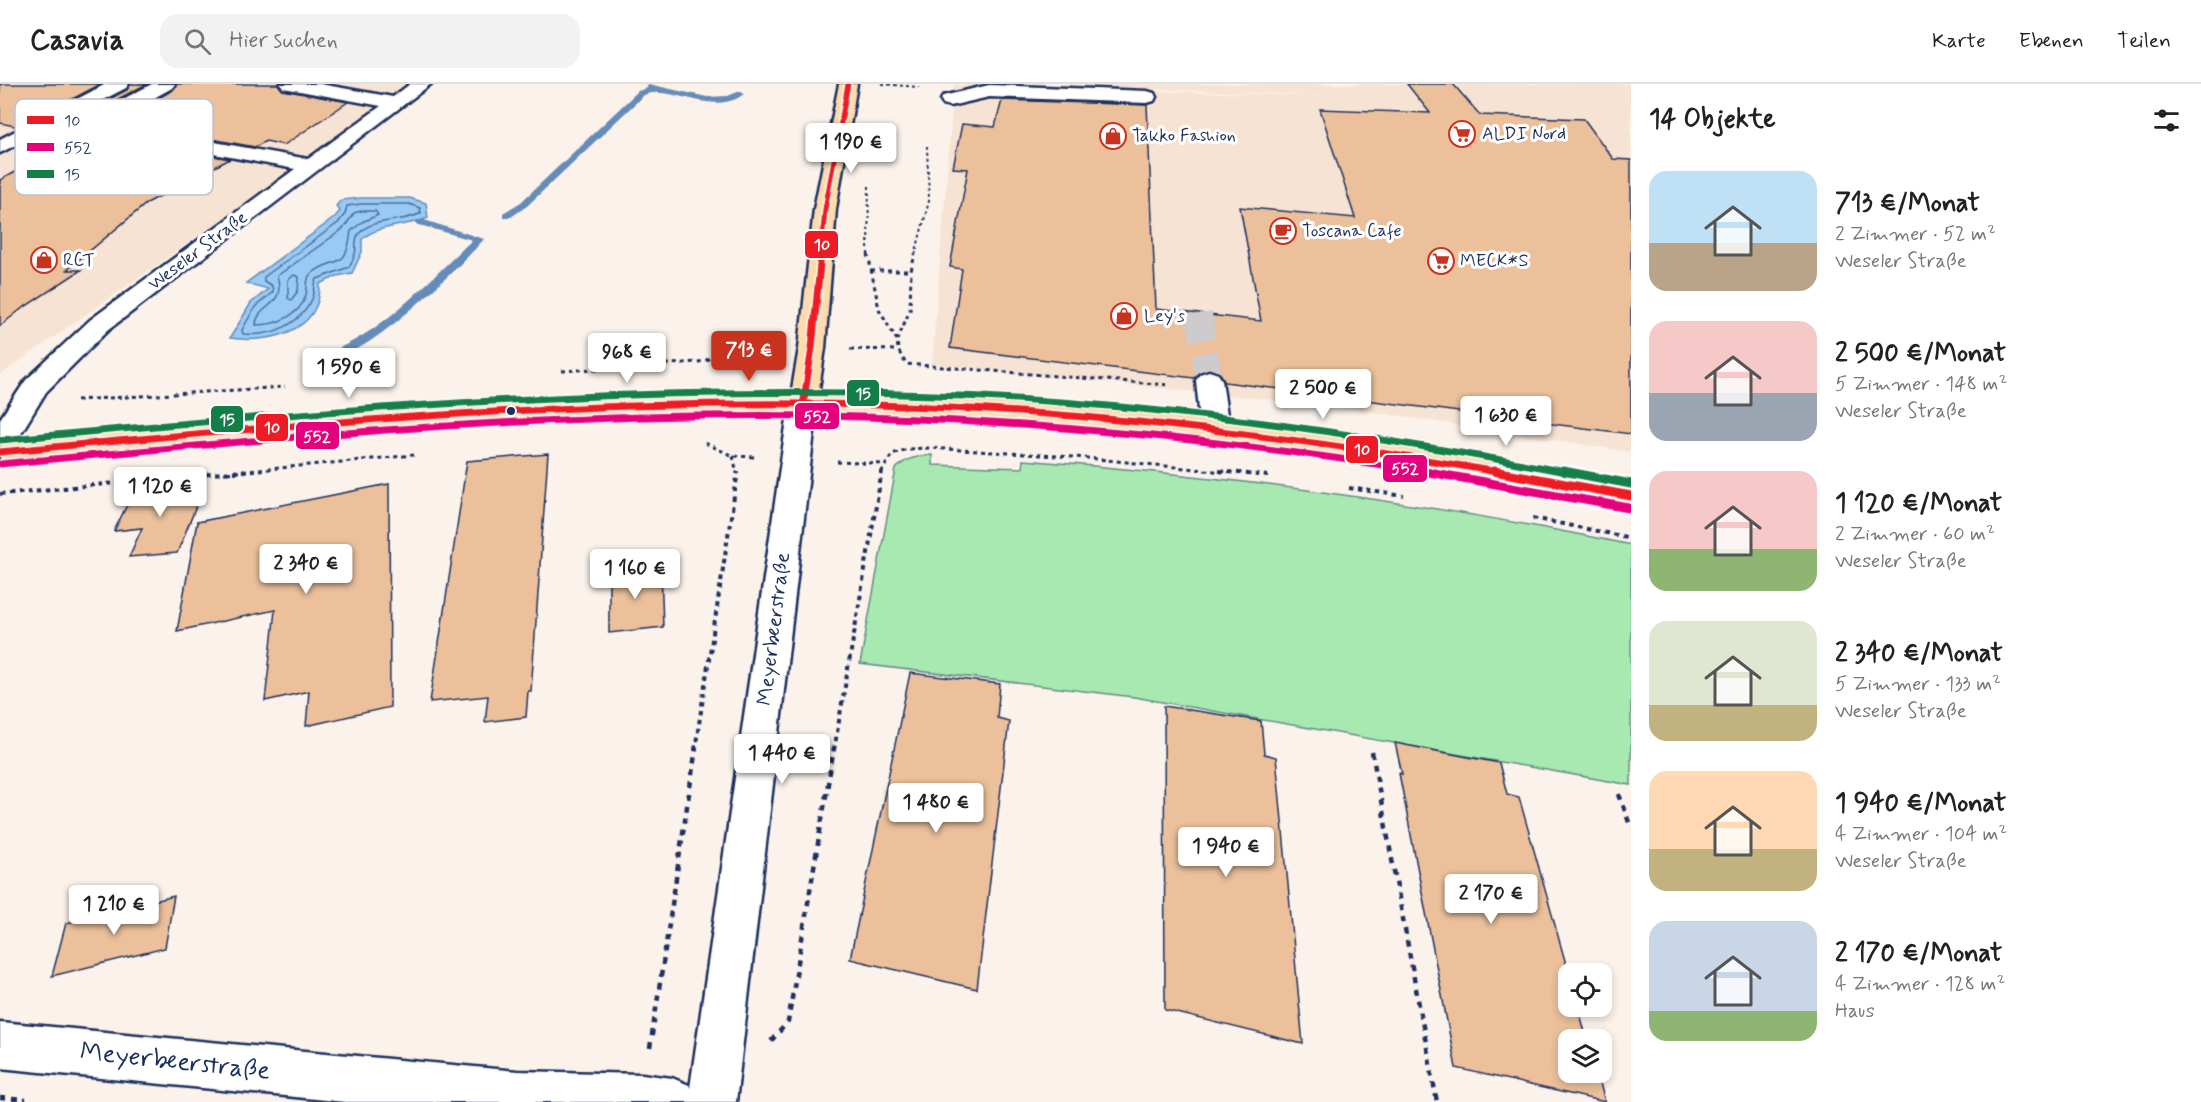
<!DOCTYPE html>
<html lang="de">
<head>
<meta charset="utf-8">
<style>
	:root { --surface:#fff; --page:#f2f2f2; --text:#222; --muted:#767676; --line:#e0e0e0; --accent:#c8321e }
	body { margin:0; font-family:Mynerve,sans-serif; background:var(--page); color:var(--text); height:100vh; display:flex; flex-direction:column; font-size:22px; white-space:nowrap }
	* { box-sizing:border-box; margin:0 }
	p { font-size:20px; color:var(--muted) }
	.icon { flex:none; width:33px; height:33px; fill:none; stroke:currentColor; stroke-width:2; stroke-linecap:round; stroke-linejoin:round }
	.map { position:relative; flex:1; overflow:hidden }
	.side { display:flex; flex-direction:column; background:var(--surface); width:570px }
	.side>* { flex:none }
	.controls { position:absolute; left:1558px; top:879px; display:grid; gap:12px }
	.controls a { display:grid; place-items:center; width:54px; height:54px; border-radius:12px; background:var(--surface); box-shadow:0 3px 9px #0003; font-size:30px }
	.price { position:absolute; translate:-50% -51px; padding:0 14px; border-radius:6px; background:#fff; color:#222; font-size:20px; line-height:39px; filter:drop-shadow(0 2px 3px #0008) }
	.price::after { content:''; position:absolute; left:50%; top:36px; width:18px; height:14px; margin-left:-9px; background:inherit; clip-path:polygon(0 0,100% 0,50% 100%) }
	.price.current { background:var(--accent); color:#fff }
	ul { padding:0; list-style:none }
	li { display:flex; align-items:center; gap:18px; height:150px; padding:0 18px }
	li span { display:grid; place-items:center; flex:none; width:168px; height:120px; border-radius:18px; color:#555 }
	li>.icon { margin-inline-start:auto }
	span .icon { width:72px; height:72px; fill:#fffc; stroke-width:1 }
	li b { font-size:26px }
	h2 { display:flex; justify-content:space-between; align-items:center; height:72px; padding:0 18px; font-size:26px }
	header { display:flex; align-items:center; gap:36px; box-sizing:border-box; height:84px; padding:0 30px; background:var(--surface); border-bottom:2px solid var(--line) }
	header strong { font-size:28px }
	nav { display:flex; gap:33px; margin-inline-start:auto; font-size:21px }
	.search { width:420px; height:54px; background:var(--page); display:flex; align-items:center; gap:15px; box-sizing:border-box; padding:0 21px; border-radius:18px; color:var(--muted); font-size:22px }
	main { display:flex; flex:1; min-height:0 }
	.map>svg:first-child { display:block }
</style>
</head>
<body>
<header>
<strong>Casavia</strong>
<div class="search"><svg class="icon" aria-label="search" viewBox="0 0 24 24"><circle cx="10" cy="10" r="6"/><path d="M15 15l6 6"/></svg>Hier suchen</div>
<nav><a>Karte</a><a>Ebenen</a><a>Teilen</a></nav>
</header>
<main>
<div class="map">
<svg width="1631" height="1018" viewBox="0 0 1631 1018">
	<rect width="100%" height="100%" fill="#fbf2eb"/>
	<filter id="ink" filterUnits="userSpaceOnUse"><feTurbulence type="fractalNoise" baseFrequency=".0167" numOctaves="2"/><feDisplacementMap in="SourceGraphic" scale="12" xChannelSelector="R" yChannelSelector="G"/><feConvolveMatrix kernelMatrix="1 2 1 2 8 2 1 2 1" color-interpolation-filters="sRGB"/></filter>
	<g filter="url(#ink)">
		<g fill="#f6e3d3">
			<polygon points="13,0 414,0 0,291 0,6"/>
			<polygon points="1023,0 1631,0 1631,368 1349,324 932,280 954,1 1356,13"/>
		</g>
		<path fill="#a8e9b1" stroke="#628c88" stroke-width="1.5" d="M932,371V381L1022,384L1023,376C1227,392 1431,419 1631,461V701L1134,613L860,580L896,385C905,374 918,372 932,371Z"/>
		<path fill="#97caf4" stroke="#658cb8" stroke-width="1.5" d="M361,114H410L426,119L428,134C407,143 379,140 362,155V168L352,189L337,192L320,200C321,248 269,260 230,254L251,219L268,205L246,199L334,134L340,127L336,122L341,116Z"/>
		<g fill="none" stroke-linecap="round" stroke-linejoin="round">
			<g stroke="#4d6d9a" stroke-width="1.5">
				<path d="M361,120H409L420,124L421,129C403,140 371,132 358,151C354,157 357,163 355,170C354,174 351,179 349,183L317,195C314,201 315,207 313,213C301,241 271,253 243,250L242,246L255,223L273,208L272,202L264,197V193L338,139L345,130L347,122Z"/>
				<path d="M361,127H375L378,131L362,138L351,147C346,191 333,169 309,192C306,198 308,204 306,211C300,232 276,241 256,241C256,221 287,223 277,192L343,145L354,129Z"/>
				<polygon points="294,191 299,193 298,207 291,216 288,214 288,196"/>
			</g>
			<g fill="#658cb8" fill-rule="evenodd">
				<path d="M648,0L707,13L728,12L740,7L744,10C712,34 672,0 644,11L527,122L511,133H503V129L521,118L638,7L647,4Z"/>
				<path d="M416,136H424L484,155C466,177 365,275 339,270V264C391,241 431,194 472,156L416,140Z"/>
			</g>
		</g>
		<g fill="#ebc09b" stroke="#1b2f5e" stroke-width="1.5">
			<polygon points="0,0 101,0 19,43 0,39"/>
			<polygon points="131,0 147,0 100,24 82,40 85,47 230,75 147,119 67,186 81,186 20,226 0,242 0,96 76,54 46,48 127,6"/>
			<polygon points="177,0 278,0 283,6 348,18 284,61 266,57 255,63 116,38 173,6"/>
			<polygon points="1407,0 1453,0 1480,31 1584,35 1613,75 1631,76 1631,350 1225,298 1220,289 1210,285 1199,288 1194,294 950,264 962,185 950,183 968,85 953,84 962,40 995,43 1002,16 1147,21 1156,225 1261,237 1240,123 1355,134 1320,25 1430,29"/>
			<polygon points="548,370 531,607 528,607 526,633 485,638 488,612 430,618 467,377"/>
			<polygon points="389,400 390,623 306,642 309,607 265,617 275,526 177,547 197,438"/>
			<polygon points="205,401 177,469 129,473 142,444 114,447 134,407"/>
			<polygon points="661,484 663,543 609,549 609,489"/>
			<polygon points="910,589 1000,600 997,634 1009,637 977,905 850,875"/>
			<polygon points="1164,622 1261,637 1264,670 1276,673 1303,960 1165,926"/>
			<polygon points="1395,659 1499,679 1507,710 1519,713 1569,891 1569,922 1578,922 1587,956 1569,956 1569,988 1597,988 1605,1018 1456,984 1399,689 1402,690"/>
			<polygon points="174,812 165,864 52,892 66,839"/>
		</g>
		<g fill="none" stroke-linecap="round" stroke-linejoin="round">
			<polyline stroke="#cecbcf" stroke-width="26" stroke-dasharray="26 13" stroke-linecap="butt" points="1199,230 1209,296"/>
			<defs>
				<g id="minor">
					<polygon points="106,0 129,0 126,4 0,69 0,55"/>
					<polygon points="152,0 175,0 172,4 109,39 308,75 381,22 289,5 283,4 280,0 320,0 393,13 410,0 431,0 108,246 46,308 10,367 0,370 0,335 26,296 90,236 295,85 94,48 87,46 84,42 102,26"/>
					<polygon points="989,1 1147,7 1154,9 1156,13 1154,17 1147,19 989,13 950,22 943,20 941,16 943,12"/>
					<polygon points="1209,287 1218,290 1222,296 1229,345 1225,352 1215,355 1205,352 1201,345 1196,296 1200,290"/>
					<polygon points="803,313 813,316 817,322 736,1018 345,1018 0,984 0,938 517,987 642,990 672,994 689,1001 690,1004 789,322 793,316"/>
				</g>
				<path id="major" d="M839,0H857L836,125L825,264L818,312C1092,315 1362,350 1631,401V423C1402,378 1170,342 937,332C893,330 849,331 805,330C707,330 608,330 509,335C339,344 169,362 0,378V358C264,333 526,311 791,311L799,264L814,125Z"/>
			</defs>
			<use href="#minor" stroke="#1b2f5e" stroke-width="5"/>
			<use href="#major" stroke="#1b2f5e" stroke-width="5"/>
			<g stroke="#1b2f5e" stroke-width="2" stroke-dasharray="3 3" stroke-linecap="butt">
				<polyline points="882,0 919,3"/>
				<polyline points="868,171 869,100"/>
				<polyline points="915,171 929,117 927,62"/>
			</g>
			<g stroke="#1b2f5e" stroke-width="3" stroke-dasharray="4 4" stroke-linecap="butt">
				<polyline points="868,170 879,225 897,256 898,266 906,280 1169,301"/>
				<polyline points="871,187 911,187"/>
				<polyline points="897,256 910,226 911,187 915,170"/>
				<polyline points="850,265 898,266"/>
				<polyline points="562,287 699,278 747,264 774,264"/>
				<polyline points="77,316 285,303"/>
				<polyline points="705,359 733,372 755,373"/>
				<polyline points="733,372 737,389"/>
				<polyline points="837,378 884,380"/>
				<polyline points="227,389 414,371"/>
				<polyline points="881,389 892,370 907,365 928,364 1087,374 1234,389"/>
			</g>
			<g stroke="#1b2f5e" stroke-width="4" stroke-dasharray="4.5 4.5" stroke-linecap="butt">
				<polyline points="1219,387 1268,392"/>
				<polyline points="1349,404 1404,412"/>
				<polyline points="0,410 243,387"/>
				<polyline points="1533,434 1631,454"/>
				<polyline points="695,666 738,387"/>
				<polyline points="834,666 882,387"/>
			</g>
			<g stroke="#1b2f5e" stroke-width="4.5" stroke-dasharray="6 6" stroke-linecap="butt">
				<polyline points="1372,668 1437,1018"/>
				<polyline points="1619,710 1631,744"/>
				<polyline points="771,957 788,938 834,664"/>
				<polyline points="650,964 696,664"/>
				<polyline points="0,1014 26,1016"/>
			</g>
			<use href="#minor" fill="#fff" fill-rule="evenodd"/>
			<use href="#major" fill="#fedbac" fill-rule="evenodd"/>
			<defs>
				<polyline id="bus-1-far2" points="821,171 825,125 848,0"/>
				<g id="bus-1-far1">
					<polyline points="803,322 812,264 821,170"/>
					<path d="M0,368C272,342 544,317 817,320C1047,322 1276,349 1503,389"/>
				</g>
				<polyline id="bus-1" points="1494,387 1631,412"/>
				<path id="bus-2-far1" d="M1,380C274,354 548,327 822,332C1027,336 1230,356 1433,389"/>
				<polyline id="bus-2" points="1423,387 1629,424"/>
				<path id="bus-3-far1" d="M0,356C311,327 622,300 934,311C1148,318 1361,349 1571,389"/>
				<polyline id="bus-3" points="1563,387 1631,400"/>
			</defs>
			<use href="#bus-1-far2" stroke="#fff" stroke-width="8"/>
			<use href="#bus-1-far1" stroke="#fff" stroke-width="10"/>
			<use href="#bus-1" stroke="#fff" stroke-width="14"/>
			<use href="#bus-2-far1" stroke="#fff" stroke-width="10"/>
			<use href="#bus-2" stroke="#fff" stroke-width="14"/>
			<use href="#bus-3-far1" stroke="#fff" stroke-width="10"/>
			<use href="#bus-3" stroke="#fff" stroke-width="14"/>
			<use href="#bus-1-far2" stroke="#ed1c24" stroke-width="5"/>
			<use href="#bus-1-far1" stroke="#ed1c24" stroke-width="7"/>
			<use href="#bus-1" stroke="#ed1c24" stroke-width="9"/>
			<use href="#bus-2-far1" stroke="#e5007d" stroke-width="7"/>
			<use href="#bus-2" stroke="#e5007d" stroke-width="9"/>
			<use href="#bus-3-far1" stroke="#137e48" stroke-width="7"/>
			<use href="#bus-3" stroke="#137e48" stroke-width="9"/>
		</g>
	</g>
	<defs>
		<symbol id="supermarket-ring" viewBox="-11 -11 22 22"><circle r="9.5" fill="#fff" stroke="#c8321e" stroke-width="1.5"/><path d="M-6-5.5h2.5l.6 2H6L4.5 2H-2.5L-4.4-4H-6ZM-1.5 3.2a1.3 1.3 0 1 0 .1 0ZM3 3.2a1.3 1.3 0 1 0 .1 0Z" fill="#c8321e"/></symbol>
		<symbol id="shop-ring" viewBox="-11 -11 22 22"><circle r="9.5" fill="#fff" stroke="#c8321e" stroke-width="1.5"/><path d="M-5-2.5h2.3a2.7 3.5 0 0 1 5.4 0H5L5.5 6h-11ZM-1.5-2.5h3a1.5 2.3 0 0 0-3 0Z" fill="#c8321e"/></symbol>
		<symbol id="cafe-ring" viewBox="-11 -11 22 22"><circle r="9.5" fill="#fff" stroke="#c8321e" stroke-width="1.5"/><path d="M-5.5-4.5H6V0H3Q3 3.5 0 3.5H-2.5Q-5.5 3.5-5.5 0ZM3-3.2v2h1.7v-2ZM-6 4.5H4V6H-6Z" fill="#c8321e"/></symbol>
	</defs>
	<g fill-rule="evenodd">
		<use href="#supermarket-ring" x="1447" y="35" width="30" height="30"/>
		<use href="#shop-ring" x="1098" y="37" width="30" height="30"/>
		<use href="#cafe-ring" x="1268" y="132" width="30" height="30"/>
		<use href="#shop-ring" x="29" y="161" width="30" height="30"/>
		<use href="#supermarket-ring" x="1426" y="162" width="30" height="30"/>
		<use href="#shop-ring" x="1109" y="217" width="30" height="30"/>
	</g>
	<circle fill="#1b2f5e" stroke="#fff" stroke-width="2" cx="511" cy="327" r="5"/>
	<g text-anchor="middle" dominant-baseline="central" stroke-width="6" stroke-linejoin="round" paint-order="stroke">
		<g font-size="18" fill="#1b2f5e" stroke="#fff" text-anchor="start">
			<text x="1482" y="50">ALDI Nord</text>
			<text x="1132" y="52">Takko Fashion</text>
			<text x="1302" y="147">Toscana Cafe</text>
			<text x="63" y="176">RCT</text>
			<text x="1460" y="177">MECK*S</text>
			<text x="1144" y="232">Ley's</text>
		</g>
		<g font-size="18" fill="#1b2f5e" stroke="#fff">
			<text transform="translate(198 167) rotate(-37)">Weseler Straße</text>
		</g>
		<g font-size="21" fill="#1b2f5e" stroke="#fff">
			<text transform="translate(774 545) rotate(-83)">Meyerbeerstraße</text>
		</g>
		<g font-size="26" fill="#1b2f5e" stroke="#fff">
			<text transform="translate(175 978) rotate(6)">Meyerbeerstraße</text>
		</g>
	</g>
	<rect x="15" y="15" width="198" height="96" rx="9" fill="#fff" stroke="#bbc1cf" stroke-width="1.5"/>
	<rect x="27" y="32" width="27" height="8" fill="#ed1c24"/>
	<rect x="27" y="59" width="27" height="8" fill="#e5007d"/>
	<rect x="27" y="86" width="27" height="8" fill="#137e48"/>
	<g font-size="16" fill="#1b2f5e">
		<text x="64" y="42">10</text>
		<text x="64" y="69">552</text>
		<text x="64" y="96">15</text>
	</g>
	<g stroke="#fff" stroke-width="2">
		<rect x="804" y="146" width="35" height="29" rx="6" fill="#ed1c24"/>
		<rect x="846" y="295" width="34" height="28" rx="6" fill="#137e48"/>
		<rect x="794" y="318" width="46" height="28" rx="6" fill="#e5007d"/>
		<rect x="210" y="321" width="34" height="28" rx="6" fill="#137e48"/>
		<rect x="255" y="329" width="34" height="29" rx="6" fill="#ed1c24"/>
		<rect x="295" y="337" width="45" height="29" rx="6" fill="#e5007d"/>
		<rect x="1345" y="351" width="34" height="29" rx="6" fill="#ed1c24"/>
		<rect x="1382" y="370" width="46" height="29" rx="6" fill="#e5007d"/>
	</g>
	<g font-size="16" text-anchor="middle" font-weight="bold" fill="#fff">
		<text x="822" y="166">10</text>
		<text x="863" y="315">15</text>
		<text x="817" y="338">552</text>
		<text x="227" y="341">15</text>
		<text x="272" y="349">10</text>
		<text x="317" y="358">552</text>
		<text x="1362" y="371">10</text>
		<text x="1405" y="390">552</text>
	</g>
</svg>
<div class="controls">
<a><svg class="icon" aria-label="locate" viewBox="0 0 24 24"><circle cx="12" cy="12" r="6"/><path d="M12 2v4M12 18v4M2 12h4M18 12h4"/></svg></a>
<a><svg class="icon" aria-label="layers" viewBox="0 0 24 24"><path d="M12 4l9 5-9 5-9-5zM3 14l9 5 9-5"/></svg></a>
</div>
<b class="price" style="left:851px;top:90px">1 190 €</b>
<b class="price current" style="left:749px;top:298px">713 €</b>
<b class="price" style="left:627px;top:300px">968 €</b>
<b class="price" style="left:349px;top:315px">1 590 €</b>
<b class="price" style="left:1323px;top:336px">2 500 €</b>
<b class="price" style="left:1506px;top:363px">1 630 €</b>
<b class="price" style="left:160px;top:434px">1 120 €</b>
<b class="price" style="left:306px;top:511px">2 340 €</b>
<b class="price" style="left:635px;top:516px">1 160 €</b>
<b class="price" style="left:782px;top:701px">1 440 €</b>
<b class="price" style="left:936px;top:750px">1 480 €</b>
<b class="price" style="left:1226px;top:794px">1 940 €</b>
<b class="price" style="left:1491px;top:841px">2 170 €</b>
<b class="price" style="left:114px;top:852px">1 210 €</b>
</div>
<section class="side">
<h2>14 Objekte<svg class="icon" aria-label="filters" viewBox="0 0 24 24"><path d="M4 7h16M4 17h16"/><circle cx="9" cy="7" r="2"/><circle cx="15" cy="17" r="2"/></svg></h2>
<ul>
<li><span style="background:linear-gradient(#bfe0f5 60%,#b9a48a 0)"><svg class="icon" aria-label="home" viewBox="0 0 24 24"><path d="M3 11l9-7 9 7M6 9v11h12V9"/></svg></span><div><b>713 €/Monat</b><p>2 Zimmer · 52 m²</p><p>Weseler Straße</p></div></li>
<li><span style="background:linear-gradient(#f6c9c9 60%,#9aa5b1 0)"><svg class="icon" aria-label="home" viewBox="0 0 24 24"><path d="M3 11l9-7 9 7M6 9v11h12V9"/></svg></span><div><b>2 500 €/Monat</b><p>5 Zimmer · 148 m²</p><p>Weseler Straße</p></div></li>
<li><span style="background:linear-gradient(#f6c9c9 65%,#8fb573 0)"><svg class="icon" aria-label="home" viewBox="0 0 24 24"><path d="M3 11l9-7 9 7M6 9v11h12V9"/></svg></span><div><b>1 120 €/Monat</b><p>2 Zimmer · 60 m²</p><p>Weseler Straße</p></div></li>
<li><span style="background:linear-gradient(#dfe7d0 70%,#c2b280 0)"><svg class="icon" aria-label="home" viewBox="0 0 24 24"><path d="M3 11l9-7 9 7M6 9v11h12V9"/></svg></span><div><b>2 340 €/Monat</b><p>5 Zimmer · 133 m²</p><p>Weseler Straße</p></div></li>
<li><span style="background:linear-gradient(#ffd9b3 65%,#c2b280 0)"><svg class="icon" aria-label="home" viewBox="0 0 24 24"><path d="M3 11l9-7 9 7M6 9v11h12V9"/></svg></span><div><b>1 940 €/Monat</b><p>4 Zimmer · 104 m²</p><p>Weseler Straße</p></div></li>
<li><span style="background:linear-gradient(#c9d6e8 75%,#8fb573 0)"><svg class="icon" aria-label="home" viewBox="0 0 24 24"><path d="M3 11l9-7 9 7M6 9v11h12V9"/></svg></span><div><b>2 170 €/Monat</b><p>4 Zimmer · 128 m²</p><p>Haus</p></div></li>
</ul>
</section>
</main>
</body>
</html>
